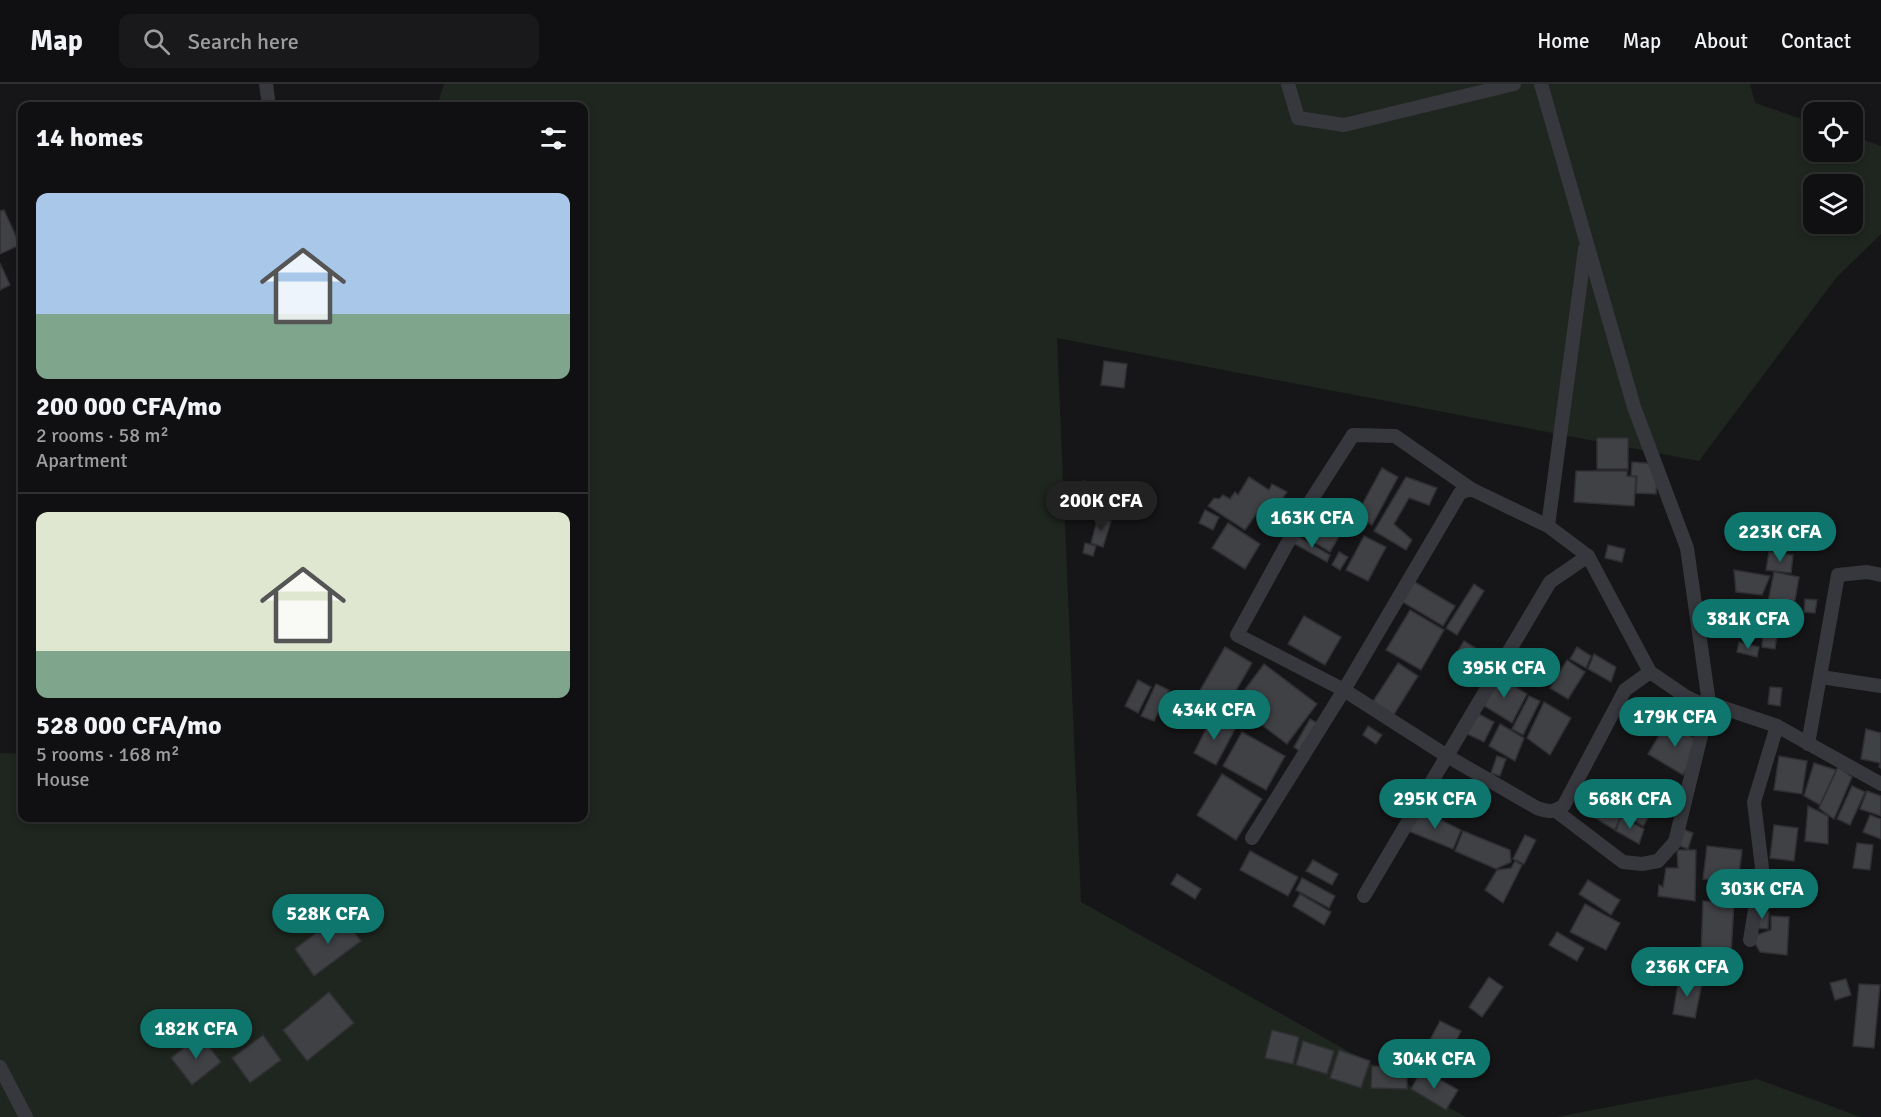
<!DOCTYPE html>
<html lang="en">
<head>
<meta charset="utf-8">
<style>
	:root { --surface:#101012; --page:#19191b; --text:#f1f3f6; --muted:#9c9d9f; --line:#303032; --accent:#0f766e }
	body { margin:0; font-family:Signika,sans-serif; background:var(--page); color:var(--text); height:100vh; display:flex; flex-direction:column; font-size:22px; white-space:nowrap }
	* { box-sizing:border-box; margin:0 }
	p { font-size:20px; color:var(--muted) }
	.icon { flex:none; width:33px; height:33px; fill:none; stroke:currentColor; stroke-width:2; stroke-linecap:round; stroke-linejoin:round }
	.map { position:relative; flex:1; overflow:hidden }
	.panel { position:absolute; left:18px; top:18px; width:570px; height:720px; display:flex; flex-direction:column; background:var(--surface); border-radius:12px; box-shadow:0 3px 9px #0003,0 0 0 2px var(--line) }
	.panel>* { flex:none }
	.fabs { position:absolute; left:1803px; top:18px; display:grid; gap:12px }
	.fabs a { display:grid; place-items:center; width:60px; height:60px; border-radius:12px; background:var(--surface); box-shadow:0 3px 9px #0003,0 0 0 2px var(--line); font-size:30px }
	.price { position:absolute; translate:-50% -51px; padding:0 14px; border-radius:21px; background:var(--accent); color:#fff; font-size:20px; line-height:39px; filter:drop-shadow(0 2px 3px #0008) }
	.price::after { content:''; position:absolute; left:50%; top:36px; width:18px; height:14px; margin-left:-9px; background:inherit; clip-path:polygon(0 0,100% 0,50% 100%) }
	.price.selected { background:#222; color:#fff }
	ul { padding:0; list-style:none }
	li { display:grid; align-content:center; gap:12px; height:318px; padding:0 18px }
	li+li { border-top:2px solid var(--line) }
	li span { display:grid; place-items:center; height:186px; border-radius:12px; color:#555 }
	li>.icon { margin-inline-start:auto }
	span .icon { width:108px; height:108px; fill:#fffc; stroke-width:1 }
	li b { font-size:26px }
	h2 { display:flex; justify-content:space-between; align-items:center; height:72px; padding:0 18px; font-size:26px }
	header { display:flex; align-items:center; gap:36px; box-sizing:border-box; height:84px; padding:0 30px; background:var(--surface); border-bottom:2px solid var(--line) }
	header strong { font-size:28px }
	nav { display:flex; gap:33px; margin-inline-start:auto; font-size:21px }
	.search { width:420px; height:54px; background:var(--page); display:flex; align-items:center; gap:15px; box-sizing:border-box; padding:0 21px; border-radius:12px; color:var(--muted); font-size:22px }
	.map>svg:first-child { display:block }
</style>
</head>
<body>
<header>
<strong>Map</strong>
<div class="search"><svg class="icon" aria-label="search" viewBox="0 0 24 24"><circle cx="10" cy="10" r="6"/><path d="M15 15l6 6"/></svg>Search here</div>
<nav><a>Home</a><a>Map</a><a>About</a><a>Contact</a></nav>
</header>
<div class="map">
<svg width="1881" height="1033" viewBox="0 0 1881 1033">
	<rect width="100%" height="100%" fill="#161618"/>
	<g fill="#1e261f" fill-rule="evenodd">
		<path d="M444,0H1750L1755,19L1813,39L1814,68H1852L1853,52L1881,62V150L1836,194L1699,377L1057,254L1081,818L1466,1033H0V669L22,670V734H584V22H437ZM1814,100H1852V140H1814Z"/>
		<polygon points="1757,995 1861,1033 1556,1033"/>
	</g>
	<g fill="#404145" stroke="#303034" stroke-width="1.5">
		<polygon points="4,126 20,161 0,170 0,127"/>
		<polygon points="0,179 10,201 0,206"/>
		<polygon points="1104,277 1127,280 1124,304 1101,301"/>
		<rect x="1597" y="354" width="31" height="31"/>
		<polygon points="1632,378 1658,380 1656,410 1636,409 1637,392 1631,392"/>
		<polygon points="1382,384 1398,393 1372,441 1356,432"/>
		<polygon points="1576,387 1627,387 1627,392 1636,393 1634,422 1574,418"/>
		<polygon points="1249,393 1269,406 1272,400 1287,408 1270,432 1257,429 1245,446 1208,422 1214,414 1219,415 1223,411 1230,415 1235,408 1238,411"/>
		<polygon points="1406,393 1437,404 1429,421 1409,414 1394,440 1412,456 1406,466 1374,447"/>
		<polygon points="1084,397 1089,421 1077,424 1072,399"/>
		<polygon points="1205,426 1219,433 1213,446 1199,439"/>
		<polygon points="1308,432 1340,451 1330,468 1298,449"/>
		<polygon points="1098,433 1111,437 1103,463 1091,459"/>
		<polygon points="1228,439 1260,460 1245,485 1212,464"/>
		<polygon points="1297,452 1330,471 1327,478 1293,459"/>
		<polygon points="1364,452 1386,463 1368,497 1346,486"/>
		<polygon points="1085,459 1096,462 1093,472 1083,469"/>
		<polygon points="1608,461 1625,465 1622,478 1605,474"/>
		<polygon points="1339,468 1348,473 1340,486 1332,481"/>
		<polygon points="1769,468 1793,471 1791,489 1766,486"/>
		<polygon points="1734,486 1770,492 1762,511 1736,508"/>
		<polygon points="1774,488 1799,493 1794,522 1768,518"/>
		<polygon points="1413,497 1455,522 1443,542 1401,517"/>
		<polygon points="1474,500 1484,507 1457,551 1446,544"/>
		<polygon points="1805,515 1817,516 1815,529 1804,528"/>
		<polygon points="1410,526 1444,546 1421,586 1386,566"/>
		<polygon points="1304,532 1341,553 1325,581 1288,560"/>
		<polygon points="1745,533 1779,538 1775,565 1762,563 1763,549 1742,545"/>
		<polygon points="1464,557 1480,567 1466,590 1450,579"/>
		<polygon points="1739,558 1759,563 1757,573 1737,568"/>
		<polygon points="1225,563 1252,579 1226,624 1199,608"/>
		<polygon points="1577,563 1591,572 1586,584 1570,575"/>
		<polygon points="1594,570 1616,583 1611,598 1588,585"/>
		<polygon points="1567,576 1585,588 1568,615 1550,604"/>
		<polygon points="1398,579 1418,592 1393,632 1372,619"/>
		<polygon points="1264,580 1317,620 1287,660 1234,620"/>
		<polygon points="1498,592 1527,610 1512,639 1481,620"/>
		<polygon points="1138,596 1151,603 1138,629 1125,622"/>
		<polygon points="1156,600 1169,606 1154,637 1141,632"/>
		<polygon points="1770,603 1782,604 1780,622 1768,620"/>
		<polygon points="1529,612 1540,617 1523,651 1512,645"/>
		<polygon points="1544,618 1571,634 1550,671 1527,654"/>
		<polygon points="1228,624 1247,634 1241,645 1223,635"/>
		<polygon points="1475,628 1494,638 1484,658 1465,649"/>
		<polygon points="1212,633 1235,645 1216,681 1194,669"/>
		<polygon points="1310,635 1317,639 1301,668 1294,663"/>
		<polygon points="1667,638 1702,659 1683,691 1648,670"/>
		<polygon points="1500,640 1524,654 1515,677 1489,662"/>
		<polygon points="1368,642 1382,651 1376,660 1363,651"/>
		<polygon points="1866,645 1881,649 1881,684 1879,683 1880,679 1861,675"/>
		<polygon points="1242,648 1285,672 1266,706 1223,682"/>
		<polygon points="1497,672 1506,675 1500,692 1491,689"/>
		<polygon points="1779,672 1807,677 1802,710 1774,706"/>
		<polygon points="1814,679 1836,686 1820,721 1804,712"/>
		<polygon points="1838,683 1852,693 1834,735 1819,724"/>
		<polygon points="1222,690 1262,715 1236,756 1197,731"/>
		<polygon points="1598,701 1627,715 1615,746 1585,728"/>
		<polygon points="1852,702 1865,708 1850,741 1837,735"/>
		<polygon points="1867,707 1881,712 1881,732 1860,725"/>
		<polygon points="1629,715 1652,728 1643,742 1623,729"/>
		<polygon points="1808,722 1828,732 1828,760 1805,757"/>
		<polygon points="1421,726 1461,746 1453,765 1408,747"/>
		<polygon points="1870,731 1881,735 1881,755 1863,748"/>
		<polygon points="1621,732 1644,745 1639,760 1616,747"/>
		<polygon points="1774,741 1798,744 1794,777 1770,774"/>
		<polygon points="1682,745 1693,749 1688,765 1677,761"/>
		<polygon points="1463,747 1510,766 1511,778 1496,785 1455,767"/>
		<polygon points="1525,751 1536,756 1524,780 1513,775"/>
		<polygon points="1857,759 1873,761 1870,786 1853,784"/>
		<polygon points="1707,762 1742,766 1738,799 1703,795"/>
		<polygon points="1677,766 1696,766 1695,817 1658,812 1659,801 1663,803 1666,784 1678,784"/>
		<polygon points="1250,767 1298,793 1288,812 1240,786"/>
		<polygon points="1313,776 1338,790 1332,801 1306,787"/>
		<polygon points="1515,777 1522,781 1503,819 1485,806 1497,786 1511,784"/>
		<polygon points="1177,790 1201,805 1195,815 1171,800"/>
		<polygon points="1302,794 1335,812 1329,824 1296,806"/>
		<polygon points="1588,796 1620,816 1611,831 1579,810"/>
		<polygon points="1300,810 1331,828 1324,841 1293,822"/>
		<polygon points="1703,817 1734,819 1731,871 1701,870"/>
		<polygon points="1585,820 1620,839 1606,866 1570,848"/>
		<polygon points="1757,827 1769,828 1768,845 1755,844"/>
		<polygon points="341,830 361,857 314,892 295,865"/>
		<polygon points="1771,832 1789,833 1787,871 1760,868 1751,853 1771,846"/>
		<polygon points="1557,848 1584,864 1577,877 1549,861"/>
		<polygon points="1489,893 1503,903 1482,933 1469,923"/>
		<polygon points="1679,894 1702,899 1695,934 1673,930"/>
		<polygon points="1846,895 1851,911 1835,916 1830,899"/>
		<polygon points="1859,900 1880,901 1874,964 1853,962"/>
		<polygon points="329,908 354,939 307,977 283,946"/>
		<polygon points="1440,937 1461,947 1450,969 1429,958"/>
		<polygon points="1272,946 1299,953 1293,980 1265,974"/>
		<polygon points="200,951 221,978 192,1001 171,974"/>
		<polygon points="263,951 281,976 250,999 232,974"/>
		<polygon points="1303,957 1334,967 1327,990 1296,981"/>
		<polygon points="1339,966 1370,977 1361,1004 1330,994"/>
		<polygon points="1372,982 1407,983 1407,1005 1371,1004"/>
		<polygon points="1422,985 1458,1006 1446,1026 1411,1005"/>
	</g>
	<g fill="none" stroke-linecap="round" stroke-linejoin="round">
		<g stroke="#37383d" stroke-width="14">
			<polyline points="266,0 269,22"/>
			<polyline points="1288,0 1298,34 1344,41 1514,0"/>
			<polyline points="1541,0 1634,323 1687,464 1709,619 1675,758 1658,777 1642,780 1623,778 1556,727"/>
			<path d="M1471,405L1395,352L1353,351L1310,418L1237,551L1344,606L1447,672L1537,724C1549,728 1554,729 1564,721L1625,606L1650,588"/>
			<polyline points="1548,442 1585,165"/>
			<polyline points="1821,593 1881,602"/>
			<polyline points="1808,660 1838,491 1867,488 1881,491"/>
			<polyline points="1252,754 1344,606 1460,409 1471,405 1548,442 1588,472 1650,588 1685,612 1697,618 1709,619 1777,642 1881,700"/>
			<polyline points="1364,812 1550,498 1588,472"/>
			<polyline points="1750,856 1762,784 1754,718 1777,642"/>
			<polyline points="0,983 26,1033"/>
		</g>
	</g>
</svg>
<div class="fabs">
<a><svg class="icon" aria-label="locate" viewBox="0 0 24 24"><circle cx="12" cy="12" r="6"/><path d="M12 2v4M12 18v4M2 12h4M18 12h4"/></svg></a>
<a><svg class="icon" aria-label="layers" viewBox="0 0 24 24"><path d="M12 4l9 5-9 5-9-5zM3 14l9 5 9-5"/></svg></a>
</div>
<b class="price selected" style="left:1101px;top:448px">200K CFA</b>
<b class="price" style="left:1312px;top:465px">163K CFA</b>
<b class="price" style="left:1780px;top:479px">223K CFA</b>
<b class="price" style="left:1748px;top:566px">381K CFA</b>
<b class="price" style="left:1504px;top:615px">395K CFA</b>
<b class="price" style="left:1214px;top:657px">434K CFA</b>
<b class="price" style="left:1675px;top:664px">179K CFA</b>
<b class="price" style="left:1435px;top:746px">295K CFA</b>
<b class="price" style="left:1630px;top:746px">568K CFA</b>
<b class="price" style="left:1762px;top:836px">303K CFA</b>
<b class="price" style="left:328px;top:861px">528K CFA</b>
<b class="price" style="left:1687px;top:914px">236K CFA</b>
<b class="price" style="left:196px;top:976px">182K CFA</b>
<b class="price" style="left:1434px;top:1006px">304K CFA</b>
<section class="panel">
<h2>14 homes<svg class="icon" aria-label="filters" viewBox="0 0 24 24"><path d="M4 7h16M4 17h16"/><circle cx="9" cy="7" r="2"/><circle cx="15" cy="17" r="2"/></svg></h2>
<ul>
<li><span style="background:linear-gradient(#a9c7e8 65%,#7fa58c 0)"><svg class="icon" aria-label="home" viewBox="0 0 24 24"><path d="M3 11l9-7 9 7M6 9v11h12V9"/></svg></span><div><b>200 000 CFA/mo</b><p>2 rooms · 58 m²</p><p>Apartment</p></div></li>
<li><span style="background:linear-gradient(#dfe7d0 75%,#7fa58c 0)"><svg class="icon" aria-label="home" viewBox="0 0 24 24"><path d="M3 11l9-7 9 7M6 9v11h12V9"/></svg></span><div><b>528 000 CFA/mo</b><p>5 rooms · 168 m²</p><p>House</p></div></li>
</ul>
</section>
</div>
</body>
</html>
